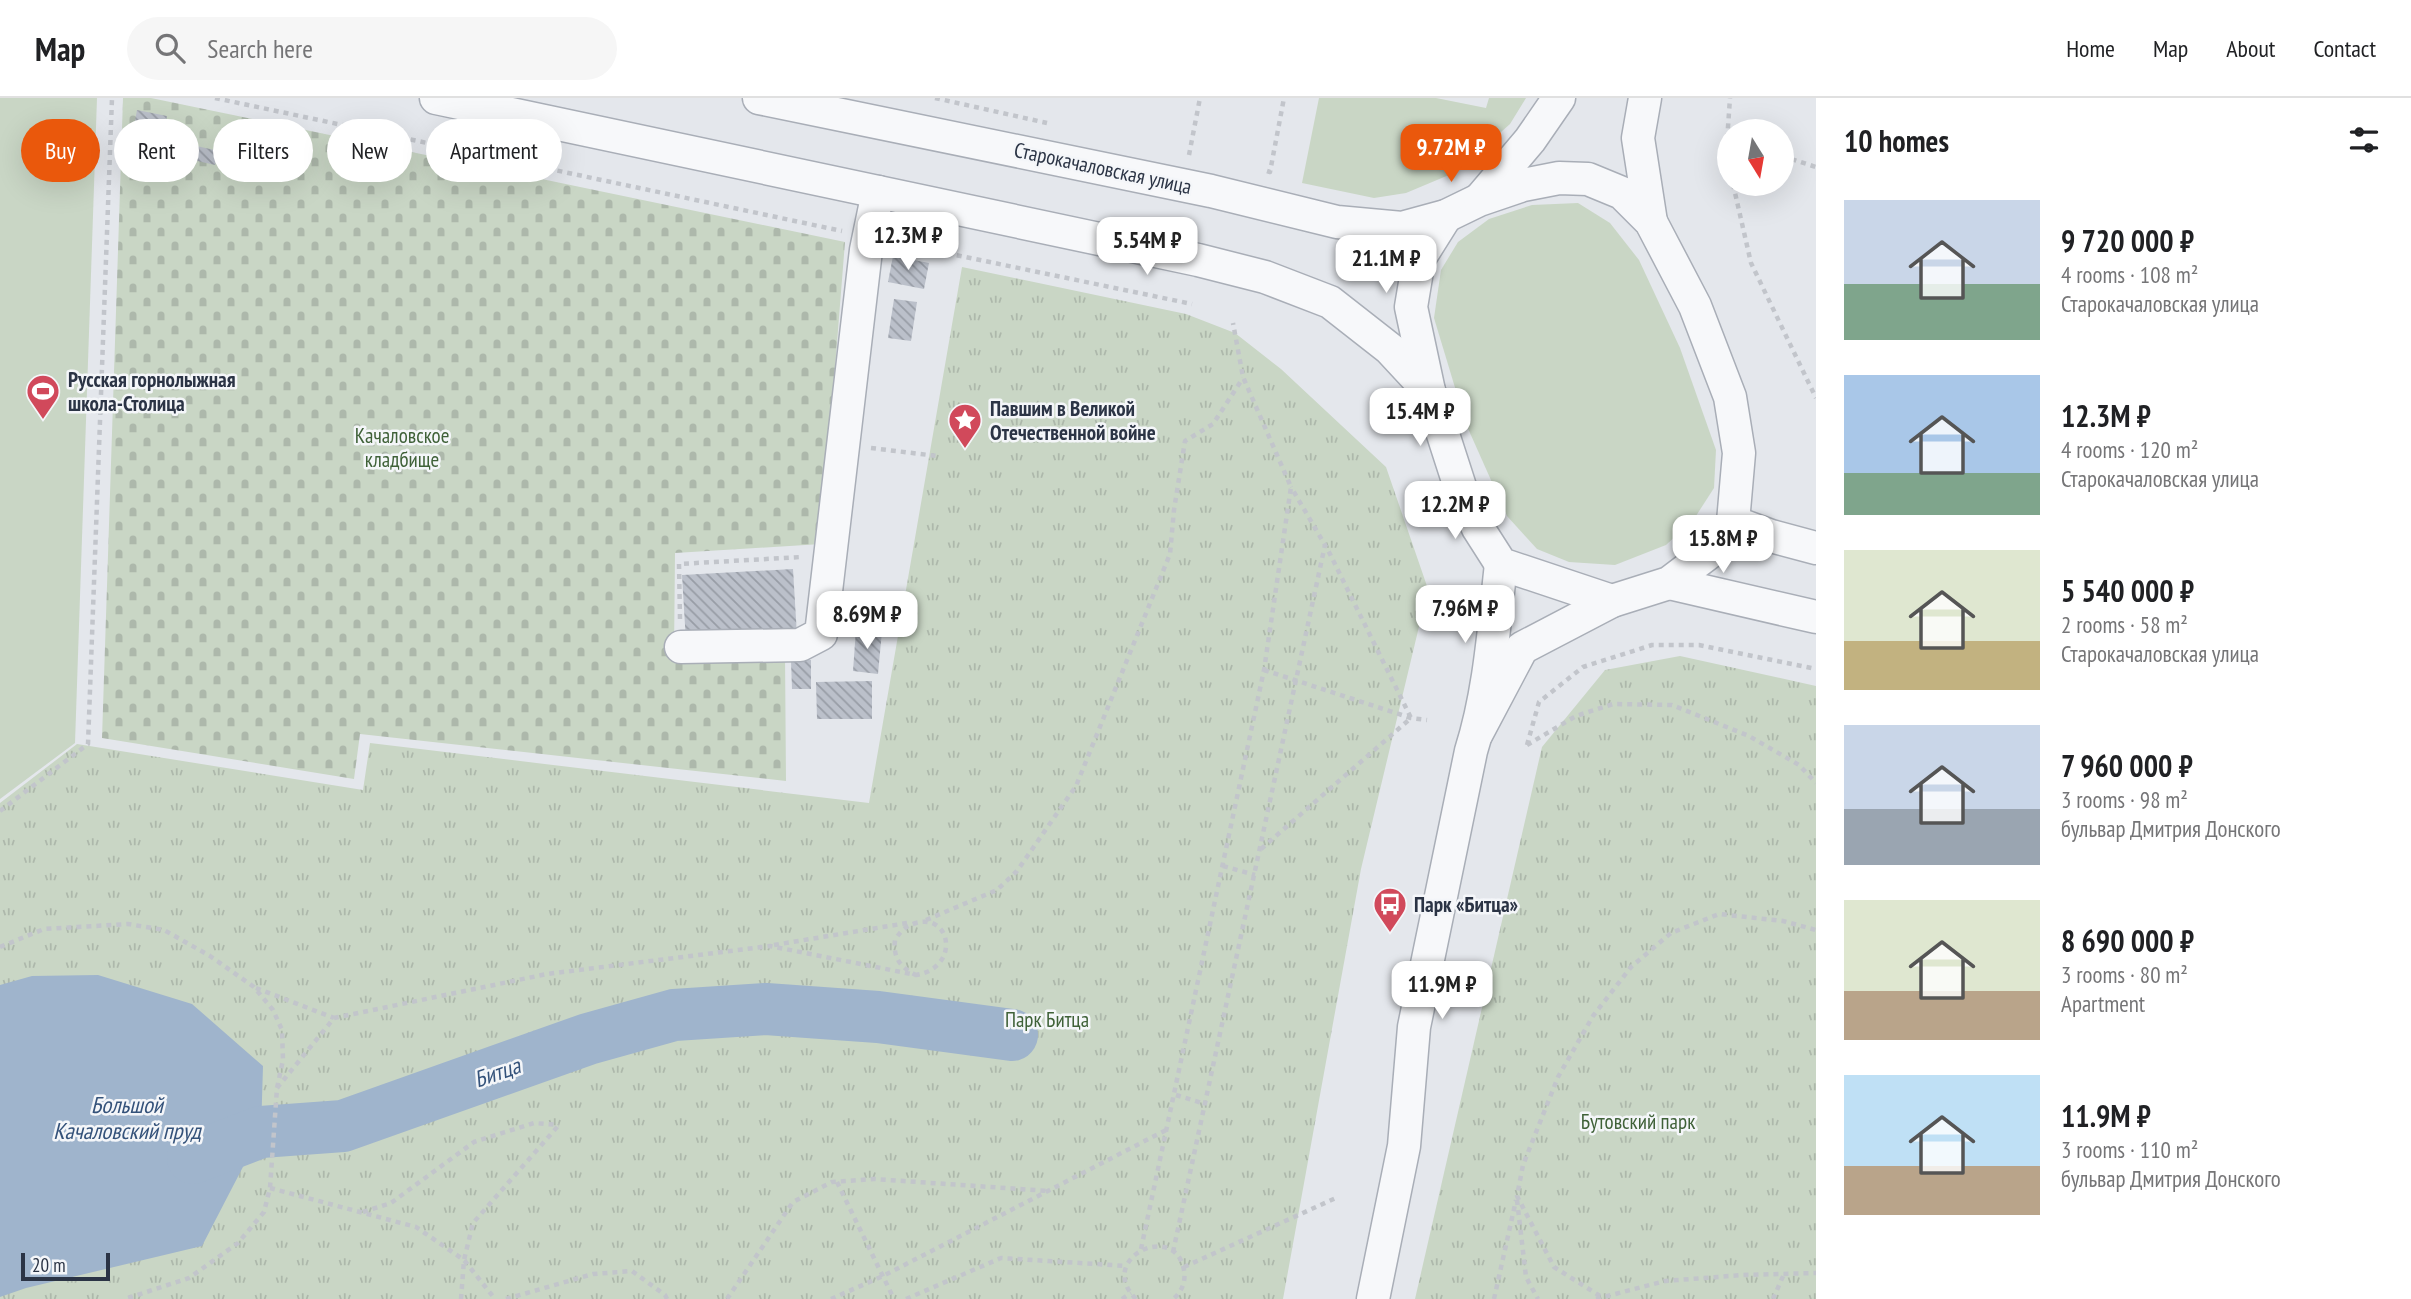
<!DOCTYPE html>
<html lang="en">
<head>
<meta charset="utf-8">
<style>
	:root { --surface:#fff; --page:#f6f6f6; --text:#202124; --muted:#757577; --line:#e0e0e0; --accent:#ea580c }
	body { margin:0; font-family:"PT Sans Narrow",sans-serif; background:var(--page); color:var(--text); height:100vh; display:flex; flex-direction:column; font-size:26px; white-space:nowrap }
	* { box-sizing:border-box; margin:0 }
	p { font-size:23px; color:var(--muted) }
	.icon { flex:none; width:38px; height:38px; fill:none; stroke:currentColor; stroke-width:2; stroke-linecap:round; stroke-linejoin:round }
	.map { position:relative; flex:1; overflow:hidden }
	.details { display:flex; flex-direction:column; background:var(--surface); width:595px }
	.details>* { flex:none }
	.hud { position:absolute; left:21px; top:21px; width:665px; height:63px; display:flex; gap:14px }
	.needle { width:46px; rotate:169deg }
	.controls { position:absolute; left:1717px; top:21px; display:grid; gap:14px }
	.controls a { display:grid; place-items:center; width:77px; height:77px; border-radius:50%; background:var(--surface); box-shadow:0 7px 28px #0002; font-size:35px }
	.scale { position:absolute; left:21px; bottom:18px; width:89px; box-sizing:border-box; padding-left:7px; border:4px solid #2b3445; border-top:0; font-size:19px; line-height:24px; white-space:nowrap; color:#2b3445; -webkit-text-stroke:5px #f4f6f9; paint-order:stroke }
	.price { position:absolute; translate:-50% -60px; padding:0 16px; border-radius:14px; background:#fff; color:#222; font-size:23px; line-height:46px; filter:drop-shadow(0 2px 4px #0008) }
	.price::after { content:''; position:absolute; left:50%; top:42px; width:21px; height:16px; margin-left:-10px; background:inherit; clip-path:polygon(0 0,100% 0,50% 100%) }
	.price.current { background:var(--accent); color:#fff }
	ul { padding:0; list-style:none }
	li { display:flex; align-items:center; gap:21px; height:175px; padding:0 28px }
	li span { display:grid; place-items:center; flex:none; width:196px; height:140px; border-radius:0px; color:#555 }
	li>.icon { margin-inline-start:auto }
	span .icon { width:84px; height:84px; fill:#fffc; stroke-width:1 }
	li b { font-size:30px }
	h2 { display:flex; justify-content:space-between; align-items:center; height:84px; padding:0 28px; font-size:30px }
	.pill { padding:0 24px; border-radius:32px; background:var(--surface); box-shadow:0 7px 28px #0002; font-size:24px; line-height:63px }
	.pill.current { background:var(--accent); color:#fff }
	header { display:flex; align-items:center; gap:42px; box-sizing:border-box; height:98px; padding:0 35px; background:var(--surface); border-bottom:2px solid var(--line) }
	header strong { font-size:33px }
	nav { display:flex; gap:38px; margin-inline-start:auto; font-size:24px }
	.search { width:490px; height:63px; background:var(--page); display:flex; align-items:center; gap:18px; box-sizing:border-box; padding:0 24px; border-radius:38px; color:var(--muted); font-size:26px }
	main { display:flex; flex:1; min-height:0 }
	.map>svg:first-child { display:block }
</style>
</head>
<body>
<header>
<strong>Map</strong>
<div class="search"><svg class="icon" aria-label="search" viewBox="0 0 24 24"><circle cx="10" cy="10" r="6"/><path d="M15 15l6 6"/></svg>Search here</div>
<nav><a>Home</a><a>Map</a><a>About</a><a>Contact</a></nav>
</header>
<main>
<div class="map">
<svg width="1816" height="1201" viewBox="0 0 1816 1201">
	<defs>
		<pattern id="cemetery-stones" width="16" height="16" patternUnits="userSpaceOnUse" patternTransform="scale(1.75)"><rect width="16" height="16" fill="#c9d6c5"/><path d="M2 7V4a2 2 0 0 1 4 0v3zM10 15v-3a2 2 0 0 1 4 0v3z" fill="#adb8ab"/></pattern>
		<pattern id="park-tufts" width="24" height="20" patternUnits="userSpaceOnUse" patternTransform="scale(1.75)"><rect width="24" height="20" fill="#c9d6c5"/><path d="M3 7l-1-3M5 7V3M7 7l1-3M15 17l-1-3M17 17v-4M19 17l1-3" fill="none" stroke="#adb8ab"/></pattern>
		<pattern id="building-back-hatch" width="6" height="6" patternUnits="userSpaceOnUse" patternTransform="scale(1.75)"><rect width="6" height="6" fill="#bbc0ca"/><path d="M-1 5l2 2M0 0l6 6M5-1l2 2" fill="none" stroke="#989da6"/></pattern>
	</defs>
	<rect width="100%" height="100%" fill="#e4e7ec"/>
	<g fill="#c9d6c5">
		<polygon points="0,0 97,0 75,645 0,701"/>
		<polygon points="1319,0 1436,0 1486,10 1489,0 1526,0 1510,26 1456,74 1406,95 1374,100 1302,85"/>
		<polygon points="1578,105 1610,125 1639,162 1680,250 1716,352 1714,390 1694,421 1666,447 1615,467 1569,464 1537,451 1507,418 1466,326 1434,220 1441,172 1458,144 1489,121 1532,107"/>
	</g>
	<polygon fill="url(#cemetery-stones)" points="123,0 151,0 845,144 821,446 675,455 674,556 785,555 786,683 360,636 354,681 102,640"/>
	<g fill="url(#park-tufts)">
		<polygon points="962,169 1186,216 1235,235 1281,271 1386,369 1428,491 1361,771 1283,1201 0,1201 0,705 77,646 363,692 370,645 869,705"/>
		<polygon points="1680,558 1816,588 1816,1201 1415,1201 1542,649 1605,572"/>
	</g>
	<polygon fill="#9fb4cc" points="98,877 192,906 263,968 261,1034 202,1148 26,1190 0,1199 0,887 32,878"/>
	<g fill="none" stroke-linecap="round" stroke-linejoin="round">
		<polyline stroke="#9fb4cc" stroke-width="52" points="193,1060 261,1034 343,1028 588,941 674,917 766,911 878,919 1012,937"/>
	</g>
	<g fill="url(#building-back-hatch)">
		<polygon points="137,12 167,18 164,34 134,28"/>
		<polygon points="174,43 219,53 215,67 171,57"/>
		<polygon points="893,158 929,165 924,191 888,184"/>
		<polygon points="894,201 917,204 911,243 888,240"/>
		<polygon points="793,471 797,538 686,544 682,477"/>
		<polygon points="856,531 882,533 878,576 853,573"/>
		<polygon points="811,562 811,591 792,591 791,563"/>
		<polygon points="872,583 872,621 817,621 816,584"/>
	</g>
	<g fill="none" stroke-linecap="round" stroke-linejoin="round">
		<defs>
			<g id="minor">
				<polyline points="436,0 1198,162 1265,179 1330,204 1390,251 1429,293"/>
				<polyline points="759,0 1211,93 1337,124 1402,130 1446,118 1479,102 1523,87 1559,80 1588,81 1622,95 1651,124 1695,208 1730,299 1739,355 1733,424 1710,454 1669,485 1612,503 1522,550 1477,635"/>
				<polyline points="1645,0 1638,40 1651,124"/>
				<polyline points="1480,101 1530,42 1559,0"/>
				<polyline points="1446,118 1419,161 1411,209 1429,293 1461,392 1478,430 1501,466 1612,503"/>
				<polyline points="1733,424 1771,438 1816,450"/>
				<polyline points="1669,485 1816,519"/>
				<polyline points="681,549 800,547 821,536 866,152 878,94"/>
				<path d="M1373,1201L1404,1048L1414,929L1471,653C1490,593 1494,528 1501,466"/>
			</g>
		</defs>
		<use href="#minor" stroke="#a9aeb7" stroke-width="35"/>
		<g stroke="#c2c5cb" stroke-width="4.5" stroke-dasharray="5 5" stroke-linecap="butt">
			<polyline points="215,0 842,133"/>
			<polyline points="935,0 1047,25"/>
			<polyline points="1189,57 1200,0"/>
			<polyline points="1782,58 1816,69"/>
			<polyline points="1729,70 1726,58 1730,0"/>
			<polyline points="1267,73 1270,74 1284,0"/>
			<polyline points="1733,86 1751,165 1816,300"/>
			<polyline points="898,145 1192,206"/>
			<polyline points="871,350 937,358"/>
			<polyline points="680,521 679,466 801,459"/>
			<polyline points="1264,572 1411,620 1427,622"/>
			<polyline points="1527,647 1539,604 1583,569 1652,547 1699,547 1816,571"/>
			<polyline points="1527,647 1576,618 1613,606 1672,607 1749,638 1799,667 1816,685"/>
			<polyline points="0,713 88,646 112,0"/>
			<polyline points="1261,751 1411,620 1326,448"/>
			<polyline points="1223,768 1255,777"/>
			<polyline points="926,822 997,792 1017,773 1076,688 1170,456 1174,412 1185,343 1213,326 1243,280"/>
			<polyline points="774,847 907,825"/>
			<polyline points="0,849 44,831 128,826 164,832 210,858 254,889 273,912 282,932 283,962 277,990 270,1090 264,1114 238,1145 189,1180 125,1201"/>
			<polyline points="256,890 334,920"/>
			<path d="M277,990L334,920L547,876L770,848L916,877C960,870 952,815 916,825C906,828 901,832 895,842C893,860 900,869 916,877"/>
			<polyline points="1176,997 1205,1006"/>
			<polyline points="837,1084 894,1201"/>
			<polyline points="270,1090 416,1129 464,1162 495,1201"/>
			<polyline points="1517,1102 1526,1179 1538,1201"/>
			<polyline points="363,1114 391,1105 474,1044 534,1025 559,1027"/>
			<polyline points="1141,1151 1264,572 1291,389 1243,279 1233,225"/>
			<polyline points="1173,1154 1325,447 1291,389"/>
			<polyline points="1184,1169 1338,1099"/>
			<polyline points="1600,1198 1554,1169 1517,1098 1523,1067 1558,979 1593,918 1631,869 1671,835 1719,816 1783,823 1816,832"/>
			<polyline points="461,1201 464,1162 473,1125 558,1028"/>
			<polyline points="506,1201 593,1176 632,1173 665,1197 667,1201"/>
			<polyline points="727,1201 793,1104 832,1084 874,1081 1049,1093"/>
			<polyline points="831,1201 883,1178 1168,1031"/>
			<polyline points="906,1201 1001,1160 1127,1168"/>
			<polyline points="1122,1201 1131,1195"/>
			<path d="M1136,1201C1095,1161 1175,1122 1184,1172C1186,1183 1182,1194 1173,1201"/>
			<polyline points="1494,1201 1516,1102"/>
			<polyline points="1596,1201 1665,1183 1743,1177 1816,1175"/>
			<polyline points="1773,1201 1784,1176"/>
		</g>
		<use href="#minor" stroke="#f7f8fa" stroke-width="32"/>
	</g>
	<defs>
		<symbol id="stadium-pin" viewBox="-11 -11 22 30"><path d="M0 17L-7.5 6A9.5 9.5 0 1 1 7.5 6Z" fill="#d1495b" stroke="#f4f6f9"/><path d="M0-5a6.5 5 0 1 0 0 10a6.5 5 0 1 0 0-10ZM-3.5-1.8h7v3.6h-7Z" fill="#fff"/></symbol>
		<symbol id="sight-pin" viewBox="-11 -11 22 30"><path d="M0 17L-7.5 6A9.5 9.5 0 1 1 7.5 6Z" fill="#d1495b" stroke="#f4f6f9"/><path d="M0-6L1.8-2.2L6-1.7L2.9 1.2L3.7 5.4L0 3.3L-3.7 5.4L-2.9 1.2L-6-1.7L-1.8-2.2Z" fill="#fff"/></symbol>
		<symbol id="bus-pin" viewBox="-11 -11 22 30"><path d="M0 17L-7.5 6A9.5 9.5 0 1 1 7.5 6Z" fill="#d1495b" stroke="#f4f6f9"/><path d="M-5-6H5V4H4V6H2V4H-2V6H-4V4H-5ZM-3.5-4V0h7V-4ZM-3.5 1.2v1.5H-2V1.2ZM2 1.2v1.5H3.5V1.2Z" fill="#fff"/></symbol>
	</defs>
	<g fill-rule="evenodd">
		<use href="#stadium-pin" x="24" y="274" width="38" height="52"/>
		<use href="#sight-pin" x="946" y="303" width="38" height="52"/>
		<use href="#bus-pin" x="1371" y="787" width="38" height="52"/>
	</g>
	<g text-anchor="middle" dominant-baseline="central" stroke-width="5" stroke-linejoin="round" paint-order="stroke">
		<g font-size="21" fill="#2b3445" stroke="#f4f6f9">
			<text transform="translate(1103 70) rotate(12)">Старокачаловская улица</text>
		</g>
		<g font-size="21" font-weight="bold" fill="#2b3445" stroke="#f4f6f9" text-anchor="start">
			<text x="68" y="281">Русская горнолыжная<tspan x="68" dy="24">школа-Столица</tspan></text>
			<text x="990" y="310">Павшим в Великой<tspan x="990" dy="24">Отечественной войне</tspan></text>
			<text x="1414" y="806">Парк «Битца»</text>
		</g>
		<g font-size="21" fill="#3f6138" stroke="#f4f6f9">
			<text x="402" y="337">Качаловское<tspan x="402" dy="24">кладбище</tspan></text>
			<text x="1047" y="921">Парк Битца</text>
			<text x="1638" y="1023">Бутовский парк</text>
		</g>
		<g font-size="23" font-style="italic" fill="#34527a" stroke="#f4f6f9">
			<text transform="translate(497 974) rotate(-19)">Битца</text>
			<text x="127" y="1006">Большой<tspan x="127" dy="26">Качаловский пруд</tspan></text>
		</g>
	</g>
</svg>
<div class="controls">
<a><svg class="needle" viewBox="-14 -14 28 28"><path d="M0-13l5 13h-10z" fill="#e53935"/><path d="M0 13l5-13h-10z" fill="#757577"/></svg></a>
</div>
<div class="scale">20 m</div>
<b class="price current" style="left:1451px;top:86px">9.72M ₽</b>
<b class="price" style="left:908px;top:174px">12.3M ₽</b>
<b class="price" style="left:1147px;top:179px">5.54M ₽</b>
<b class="price" style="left:1386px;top:197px">21.1M ₽</b>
<b class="price" style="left:1420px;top:350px">15.4M ₽</b>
<b class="price" style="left:1455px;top:443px">12.2M ₽</b>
<b class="price" style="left:1723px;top:477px">15.8M ₽</b>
<b class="price" style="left:1465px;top:547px">7.96M ₽</b>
<b class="price" style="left:867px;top:553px">8.69M ₽</b>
<b class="price" style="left:1442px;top:923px">11.9M ₽</b>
<div class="hud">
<a class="pill current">Buy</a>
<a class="pill">Rent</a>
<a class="pill">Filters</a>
<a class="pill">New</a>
<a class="pill">Apartment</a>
</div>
</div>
<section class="details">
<h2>10 homes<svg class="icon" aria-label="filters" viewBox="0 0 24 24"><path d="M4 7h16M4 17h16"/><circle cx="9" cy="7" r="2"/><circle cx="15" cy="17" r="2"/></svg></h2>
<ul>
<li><span style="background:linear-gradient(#c9d6e8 60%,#7fa58c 0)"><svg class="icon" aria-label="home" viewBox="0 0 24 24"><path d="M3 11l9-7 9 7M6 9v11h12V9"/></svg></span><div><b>9 720 000 ₽</b><p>4 rooms · 108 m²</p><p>Старокачаловская улица</p></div></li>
<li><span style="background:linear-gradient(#a9c7e8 70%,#7fa58c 0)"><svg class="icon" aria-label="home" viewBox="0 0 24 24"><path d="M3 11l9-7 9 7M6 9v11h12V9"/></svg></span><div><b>12.3M ₽</b><p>4 rooms · 120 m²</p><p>Старокачаловская улица</p></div></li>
<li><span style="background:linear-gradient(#dfe7d0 65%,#c2b280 0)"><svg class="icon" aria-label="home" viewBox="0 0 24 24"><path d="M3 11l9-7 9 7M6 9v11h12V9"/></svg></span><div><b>5 540 000 ₽</b><p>2 rooms · 58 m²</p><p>Старокачаловская улица</p></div></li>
<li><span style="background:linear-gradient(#c9d6e8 60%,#9aa5b1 0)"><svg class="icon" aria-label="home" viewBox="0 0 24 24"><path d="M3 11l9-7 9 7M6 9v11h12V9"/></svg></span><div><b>7 960 000 ₽</b><p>3 rooms · 98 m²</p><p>бульвар Дмитрия Донского</p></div></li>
<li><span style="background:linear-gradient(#dfe7d0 65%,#b9a48a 0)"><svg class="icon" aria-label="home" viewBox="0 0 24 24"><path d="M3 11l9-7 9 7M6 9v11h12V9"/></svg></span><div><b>8 690 000 ₽</b><p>3 rooms · 80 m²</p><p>Apartment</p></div></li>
<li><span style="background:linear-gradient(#bfe0f5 65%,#b9a48a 0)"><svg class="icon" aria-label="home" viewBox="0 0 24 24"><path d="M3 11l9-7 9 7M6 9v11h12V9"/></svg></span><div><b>11.9M ₽</b><p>3 rooms · 110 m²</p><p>бульвар Дмитрия Донского</p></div></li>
</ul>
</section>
</main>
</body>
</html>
